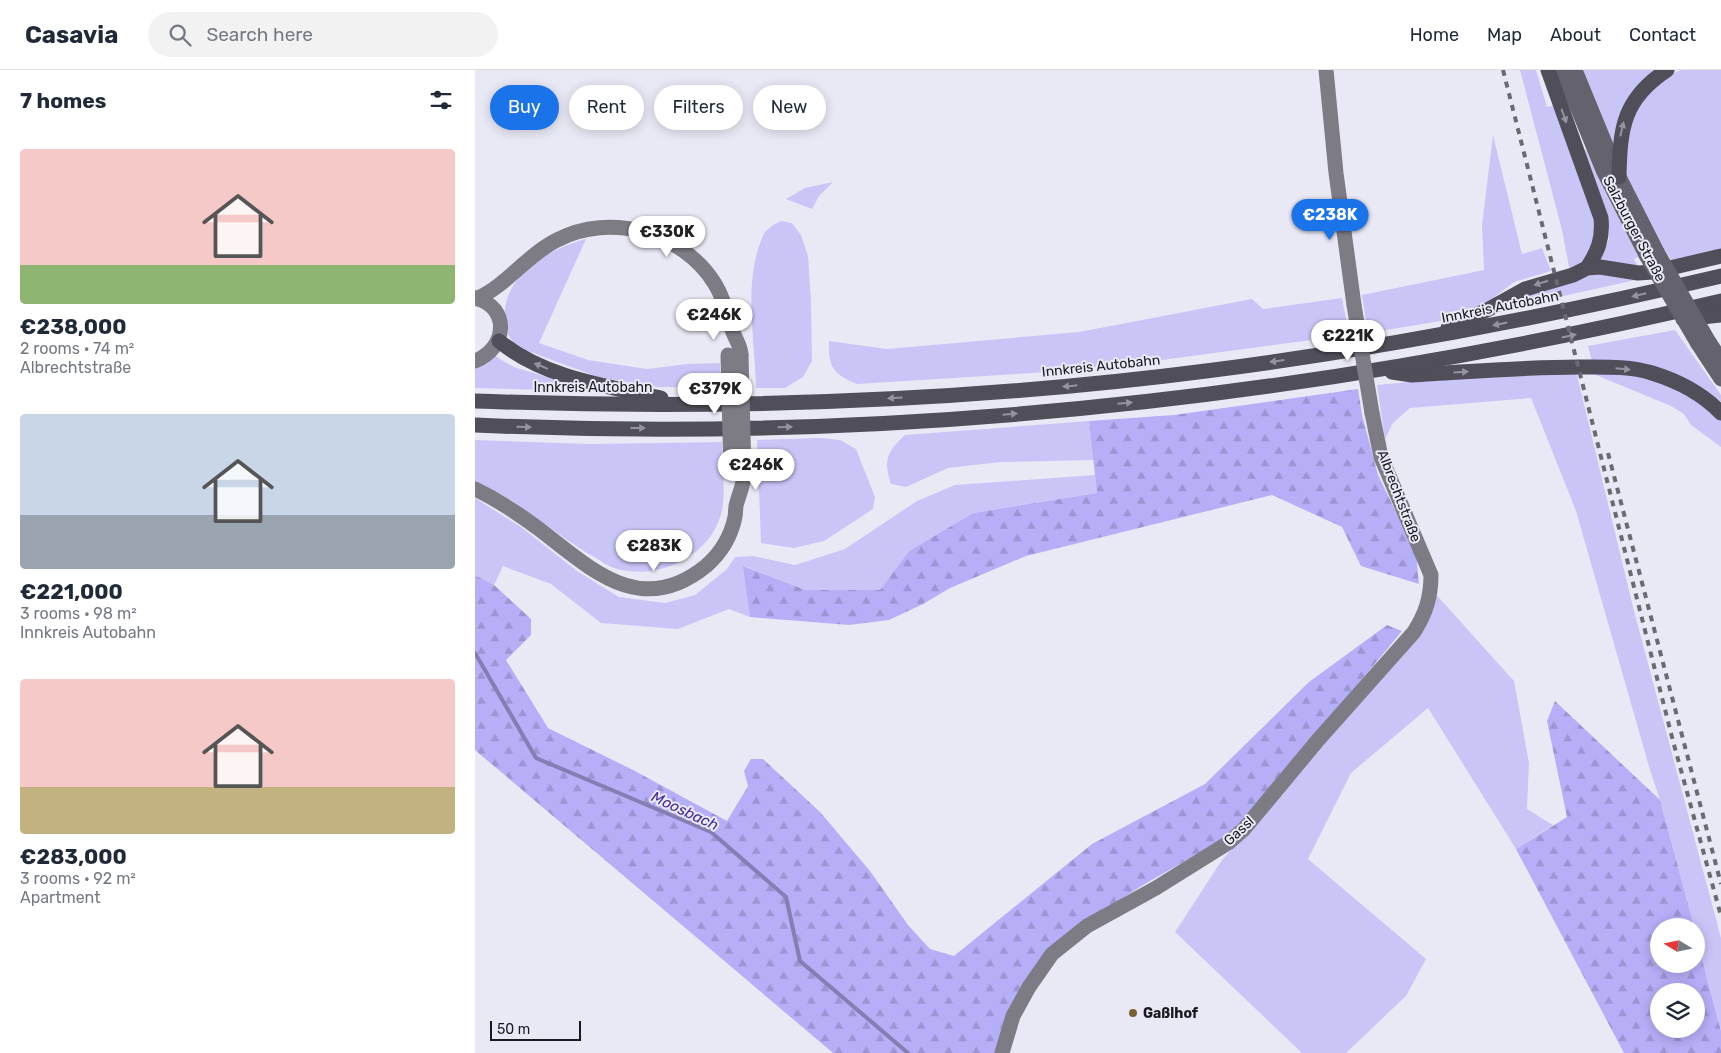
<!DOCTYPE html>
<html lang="en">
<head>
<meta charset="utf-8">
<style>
	:root { --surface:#fff; --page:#f2f2f3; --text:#1f2937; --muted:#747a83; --line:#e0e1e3; --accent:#1a73e8 }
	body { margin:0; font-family:Rubik,sans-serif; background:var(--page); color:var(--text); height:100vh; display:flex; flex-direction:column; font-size:19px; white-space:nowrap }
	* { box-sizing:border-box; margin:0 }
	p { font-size:16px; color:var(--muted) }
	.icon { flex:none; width:28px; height:28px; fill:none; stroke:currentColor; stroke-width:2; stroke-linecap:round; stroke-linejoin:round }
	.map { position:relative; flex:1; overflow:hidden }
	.panel { display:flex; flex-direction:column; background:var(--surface); width:475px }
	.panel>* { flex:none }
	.hud { position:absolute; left:15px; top:15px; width:475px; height:45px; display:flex; gap:10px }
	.needle { width:32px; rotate:280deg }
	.tools { position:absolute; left:1175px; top:848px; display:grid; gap:10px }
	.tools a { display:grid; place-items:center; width:55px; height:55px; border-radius:50%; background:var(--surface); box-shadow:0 2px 12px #0003; font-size:25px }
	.scale { position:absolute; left:15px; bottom:12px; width:91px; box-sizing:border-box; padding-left:5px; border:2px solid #19191e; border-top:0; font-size:14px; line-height:18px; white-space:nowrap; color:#19191e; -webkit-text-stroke:4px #e9e9f6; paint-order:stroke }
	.price { position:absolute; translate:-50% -42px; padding:0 11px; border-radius:18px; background:#fff; color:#222; font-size:16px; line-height:32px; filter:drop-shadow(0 1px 2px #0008) }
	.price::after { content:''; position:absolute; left:50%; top:30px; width:15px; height:11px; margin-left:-8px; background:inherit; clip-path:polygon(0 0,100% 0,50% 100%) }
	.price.selected { background:var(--accent); color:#fff }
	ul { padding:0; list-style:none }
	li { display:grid; align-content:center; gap:10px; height:265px; padding:0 20px }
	li span { display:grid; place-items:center; height:155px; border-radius:5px; color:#555 }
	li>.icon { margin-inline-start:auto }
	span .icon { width:90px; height:90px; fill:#fffc; stroke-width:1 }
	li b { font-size:21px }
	h2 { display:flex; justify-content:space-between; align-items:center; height:60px; padding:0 20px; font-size:21px }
	.tag { padding:0 18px; border-radius:22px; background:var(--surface); box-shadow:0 2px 12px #0003; font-size:18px; line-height:45px }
	.tag.selected { background:var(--accent); color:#fff }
	header { display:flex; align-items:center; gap:30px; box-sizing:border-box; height:70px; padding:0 25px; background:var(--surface); border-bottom:1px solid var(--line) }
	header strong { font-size:24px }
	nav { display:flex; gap:28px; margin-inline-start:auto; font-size:18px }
	.search { width:350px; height:45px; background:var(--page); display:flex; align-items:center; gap:12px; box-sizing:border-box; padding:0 18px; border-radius:28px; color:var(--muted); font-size:19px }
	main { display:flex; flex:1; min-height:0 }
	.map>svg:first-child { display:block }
</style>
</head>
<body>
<header>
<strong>Casavia</strong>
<div class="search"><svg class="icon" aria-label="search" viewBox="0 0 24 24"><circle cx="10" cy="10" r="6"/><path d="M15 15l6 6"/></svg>Search here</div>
<nav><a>Home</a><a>Map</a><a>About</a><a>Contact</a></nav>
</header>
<main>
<section class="panel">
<h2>7 homes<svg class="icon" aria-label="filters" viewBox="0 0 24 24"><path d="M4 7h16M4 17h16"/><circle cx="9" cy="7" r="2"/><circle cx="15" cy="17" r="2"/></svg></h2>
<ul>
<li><span style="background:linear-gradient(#f6c9c9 75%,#8fb573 0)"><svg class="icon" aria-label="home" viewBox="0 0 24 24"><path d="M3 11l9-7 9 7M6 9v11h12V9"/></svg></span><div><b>€238,000</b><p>2 rooms · 74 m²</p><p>Albrechtstraße</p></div></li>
<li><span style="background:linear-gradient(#c9d6e8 65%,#9aa5b1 0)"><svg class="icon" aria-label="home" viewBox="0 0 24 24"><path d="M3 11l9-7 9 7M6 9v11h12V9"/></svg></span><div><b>€221,000</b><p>3 rooms · 98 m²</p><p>Innkreis Autobahn</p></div></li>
<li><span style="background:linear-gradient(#f6c9c9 70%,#c2b280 0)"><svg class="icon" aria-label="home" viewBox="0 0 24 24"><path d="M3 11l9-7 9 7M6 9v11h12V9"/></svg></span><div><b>€283,000</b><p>3 rooms · 92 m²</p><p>Apartment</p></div></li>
</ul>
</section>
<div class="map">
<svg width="1246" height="983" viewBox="0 0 1246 983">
	<defs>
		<pattern id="forest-firs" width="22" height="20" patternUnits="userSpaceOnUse" patternTransform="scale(1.25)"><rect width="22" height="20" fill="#b6aef7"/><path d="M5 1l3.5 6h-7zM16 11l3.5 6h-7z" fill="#9c95d3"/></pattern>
	</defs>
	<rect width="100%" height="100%" fill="#e9e9f6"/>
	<g fill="#cac5f7">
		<polygon points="1045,0 1061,0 1072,37 1081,35 1120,150 1119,175 1110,191 1095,202 1087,160"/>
		<polygon points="1107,0 1183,0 1138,81"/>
		<path d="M1206,0H1246V180L1198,193C1181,164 1145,117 1149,81C1150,71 1155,61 1158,51C1165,28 1182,9 1206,0Z"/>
		<polygon points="1018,65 1047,184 1067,178 1076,201 1039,212 1000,242 966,251 893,263 887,225 1009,200 1007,155"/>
		<polygon points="1110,80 1113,81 1163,187 1159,189 1163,196 1125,190 1134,169 1132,145"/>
		<polygon points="358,112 344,126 337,139 311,129 330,118"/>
		<path d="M306,151L317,153L326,165L333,186L336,232L337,291L328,307L310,318H281C280,270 268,214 287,168C290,159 298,155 306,151Z"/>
		<path d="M111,169L64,273L113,290L172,299L212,294L245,293L246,318L182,317L123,307L42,277C34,269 31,261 30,249C26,206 75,178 111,169Z"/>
		<polygon points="1128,202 1165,209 1030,239 1062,219"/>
		<path d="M867,228L874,265L672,292L558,303L382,314C358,304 353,297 354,271L412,279L604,262L777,229L788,239Z"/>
		<path d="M1200,260L1246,325V332C1207,297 1167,295 1117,291L1113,276Z"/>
		<polygon points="20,286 39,297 102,316 101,321 0,318 0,296 13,293"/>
		<polygon points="1101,301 1158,537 1246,868 1246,960 1221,866 1221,856 1219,856 1185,730 1175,700 1101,441 1056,328 935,338 918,353 910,369 902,315 986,307"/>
		<path d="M1120,301C1165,303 1190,310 1228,335C1234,339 1243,344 1246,350C1246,357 1246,370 1246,377L1216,355L1209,344L1196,336L1121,305Z"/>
		<path d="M614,351L619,390L526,392L473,398L431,417L416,414C408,391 412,381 430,365Z"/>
		<polygon points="346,368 365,370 381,379 400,427 398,439 349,471 319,478 286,473 282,370"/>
		<path d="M0,370L115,374L247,372C247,395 251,417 247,440C238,486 181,512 139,498C132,496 125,490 119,487C91,471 67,451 40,433C28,424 13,418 0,412Z"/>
		<polygon points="620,405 622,423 498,443 434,481 405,520 331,520 269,496 275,547 254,539 203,559 126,553 76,514 28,496 19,515 0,505 0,428 46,457 102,501 144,527 190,533 220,525 252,499 260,487 278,486 320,495 370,479 442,431 480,415"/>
		<polygon points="957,520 1039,611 1054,693 1052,739 1078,755 1041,779 953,638 876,703 833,789 951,889 931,926 871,983 827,983 700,862 747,790 808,722 867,650 950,558"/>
	</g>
	<g fill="url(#forest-firs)" fill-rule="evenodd">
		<polygon points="883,319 887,345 903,405 941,483 944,514 886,496 867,457 797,425 551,486 475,518 448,534 414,550 374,555 275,547 268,496 331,520 405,520 434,481 498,443 622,423 614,351 699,345"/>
		<polygon points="0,505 19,515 56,549 56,565 31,590 73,658 158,700 252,751 273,716 269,701 276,689 288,689 345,742 395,801 433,855 455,879 479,886 617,774 730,714 834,612 912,555 927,561 783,735 747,770 668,815 601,858 558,900 521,983 358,983 0,680"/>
		<path d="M1080,631L1185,730L1219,856H1184V894H1221V866L1246,961V983H1149L1041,779L1092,747L1072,651ZM1221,921V959H1184V921Z"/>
	</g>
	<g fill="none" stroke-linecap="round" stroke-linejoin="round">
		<polyline stroke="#847eb2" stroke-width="4" points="0,583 61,688 236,762 311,827 325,891 433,983"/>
		<g stroke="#7d7c85" stroke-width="15">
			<polyline points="851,0 861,103 879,235"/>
			<path d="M0,228C36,237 32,279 0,291"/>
			<path d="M3,228C33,214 52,185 82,170C135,142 208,162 240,214C248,227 252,241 256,256C258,266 266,275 266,285"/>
			<path d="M0,419C23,430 44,444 64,459C116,499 166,549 231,496C246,483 256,466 260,447C261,442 260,437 262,432C265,422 269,414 269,403"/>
			<path d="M527,983L538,946L554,917L577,884L612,856L681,818L753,773L769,759L843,670L939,562C951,543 956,527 956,505L906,387L897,343"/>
		</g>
		<g stroke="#64636d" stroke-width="15">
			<polyline points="1087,0 1128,100 1171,185"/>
			<polyline points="1100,0 1144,107 1182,182"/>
			<polyline points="1234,272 1246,290"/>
			<polyline points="1223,274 1246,309"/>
		</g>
		<g stroke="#4f4e59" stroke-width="15">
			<path d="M1073,0L1126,148C1128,169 1123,181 1112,198"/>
			<path d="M1144,107C1145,58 1148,29 1192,0"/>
			<polyline points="1208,249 1246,245"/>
			<polyline points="973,258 1014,239 1050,219 1098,205 1112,198 1125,197 1163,203 1178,202 1246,186"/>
			<path d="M24,271C69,308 131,316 186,328"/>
			<path d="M917,302L937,305C993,302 1049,297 1105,297C1129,297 1155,296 1177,303C1203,311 1227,323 1246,343"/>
			<path d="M0,331C243,340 490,332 731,301C904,279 1076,246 1246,206"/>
			<path d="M0,355C418,374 839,327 1246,231"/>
		</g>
		<g stroke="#6a6a72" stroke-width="4" stroke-dasharray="6 6" stroke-linecap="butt">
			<polyline points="1028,0 1198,671 1246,846"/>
			<polyline points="1133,383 1246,814"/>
		</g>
		<g stroke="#7d7c85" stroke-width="15">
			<polyline points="879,235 897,343"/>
			<polyline points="253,285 256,403"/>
			<polyline points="266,285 269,403"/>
		</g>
		<g stroke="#64636d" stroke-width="15">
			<polyline points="1182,182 1234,272"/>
			<polyline points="1171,185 1223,274"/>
		</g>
	</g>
	<defs><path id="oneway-solid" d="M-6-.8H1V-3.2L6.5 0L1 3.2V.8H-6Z" transform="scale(1.25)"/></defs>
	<g fill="#9494a0">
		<use href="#oneway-solid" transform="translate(1089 46) rotate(70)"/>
		<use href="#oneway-solid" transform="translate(1147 59) rotate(-77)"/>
		<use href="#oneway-solid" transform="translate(1066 213) rotate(162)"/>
		<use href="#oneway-solid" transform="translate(1164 225) rotate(167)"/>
		<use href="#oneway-solid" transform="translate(1025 254) rotate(169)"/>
		<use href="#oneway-solid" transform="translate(1094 266) rotate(-12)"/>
		<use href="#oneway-solid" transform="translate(802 291) rotate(172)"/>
		<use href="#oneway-solid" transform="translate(66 296) rotate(-158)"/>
		<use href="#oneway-solid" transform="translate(1148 299) rotate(5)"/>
		<use href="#oneway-solid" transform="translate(986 302) rotate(-3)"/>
		<use href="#oneway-solid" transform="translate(595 316) rotate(174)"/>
		<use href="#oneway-solid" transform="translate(420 328) rotate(177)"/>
		<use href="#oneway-solid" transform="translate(650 333) rotate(-5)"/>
		<use href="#oneway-solid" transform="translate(535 344) rotate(-5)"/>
		<use href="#oneway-solid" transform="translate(49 357) rotate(1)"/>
		<use href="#oneway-solid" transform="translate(310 357) rotate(-2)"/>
		<use href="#oneway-solid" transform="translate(163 358)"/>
	</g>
	<circle fill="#7a5f31" stroke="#e9e9f6" stroke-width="2" cx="658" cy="943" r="5"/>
	<g text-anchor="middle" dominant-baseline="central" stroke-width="4" stroke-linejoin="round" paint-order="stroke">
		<g font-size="14" fill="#19191e" stroke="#e9e9f6">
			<text transform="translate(1159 159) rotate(62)">Salzburger Straße</text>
			<text transform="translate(1025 237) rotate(-11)">Innkreis Autobahn</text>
			<text transform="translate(626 296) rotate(-6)">Innkreis Autobahn</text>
			<text x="118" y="317">Innkreis Autobahn</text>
			<text transform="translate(924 426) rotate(69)">Albrechtstraße</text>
			<text transform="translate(764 761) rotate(-43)">Gassl</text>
		</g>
		<g font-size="14" font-weight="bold" fill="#19191e" stroke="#e9e9f6" text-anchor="start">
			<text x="668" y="943">Gaßlhof</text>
		</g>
		<g font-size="15" font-style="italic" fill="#472c92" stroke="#e9e9f6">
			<text transform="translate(210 741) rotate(25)">Moosbach</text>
		</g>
	</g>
</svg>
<div class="tools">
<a><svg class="needle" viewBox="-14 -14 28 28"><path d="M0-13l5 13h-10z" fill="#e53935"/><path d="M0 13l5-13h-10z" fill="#747a83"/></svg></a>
<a><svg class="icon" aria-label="layers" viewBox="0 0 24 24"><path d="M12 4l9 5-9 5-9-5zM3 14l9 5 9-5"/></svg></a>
</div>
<div class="scale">50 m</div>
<b class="price selected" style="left:855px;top:171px">€238K</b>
<b class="price" style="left:192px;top:188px">€330K</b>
<b class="price" style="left:239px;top:271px">€246K</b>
<b class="price" style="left:873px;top:292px">€221K</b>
<b class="price" style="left:240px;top:345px">€379K</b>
<b class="price" style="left:281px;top:421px">€246K</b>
<b class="price" style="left:179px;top:502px">€283K</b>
<div class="hud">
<a class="tag selected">Buy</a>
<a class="tag">Rent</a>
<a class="tag">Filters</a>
<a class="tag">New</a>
</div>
</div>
</main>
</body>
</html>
